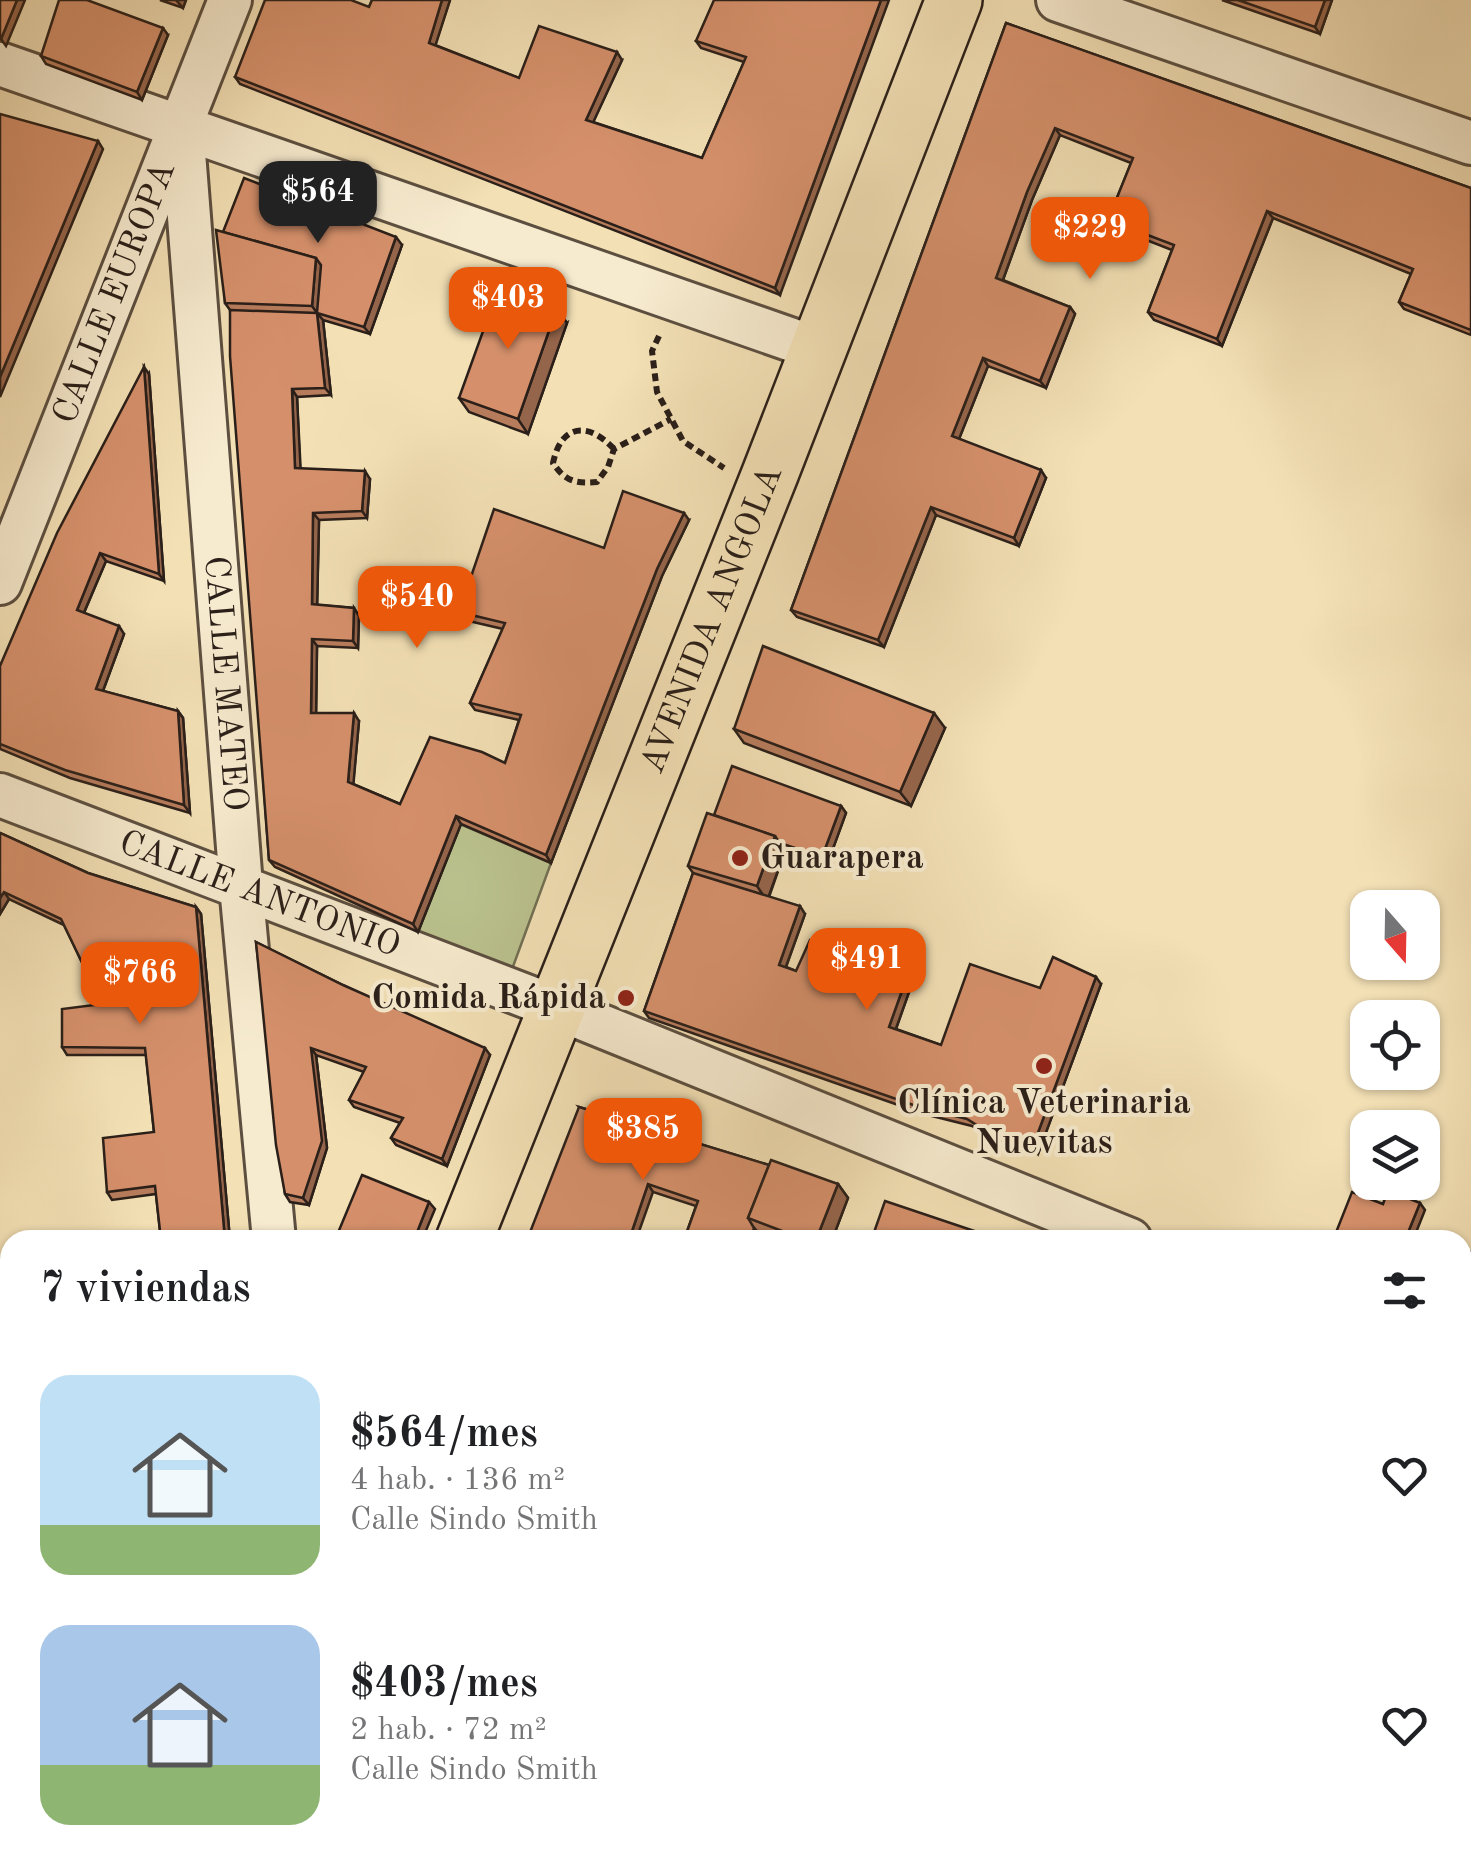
<!DOCTYPE html>
<html lang="es">
<head>
<meta charset="utf-8">
<style>
	:root { --surface:#fff; --page:#f6f6f6; --text:#202124; --muted:#757577; --accent:#ea580c }
	body { margin:0; font-family:"Old Standard TT",serif; background:var(--page); color:var(--text); height:100vh; display:flex; flex-direction:column; font-size:38px; white-space:nowrap }
	* { box-sizing:border-box; margin:0 }
	p { font-size:32px; color:var(--muted) }
	.icon { flex:none; width:55px; height:55px; fill:none; stroke:currentColor; stroke-width:2; stroke-linecap:round; stroke-linejoin:round }
	.map { position:relative; flex:1; overflow:hidden }
	.details { position:absolute; left:0px; top:1230px; width:1472px; height:640px; display:flex; flex-direction:column; background:var(--surface); border-radius:30px 30px 0 0; box-shadow:0 2px 8px #0004 }
	.details>* { flex:none }
	.needle { width:65px; rotate:160deg }
	.fabs { position:absolute; left:1350px; top:890px; display:grid; gap:20px }
	.fabs a { display:grid; place-items:center; width:90px; height:90px; border-radius:20px; background:var(--surface); box-shadow:0 2px 8px #0004; font-size:50px }
	.price { position:absolute; translate:-50% -85px; padding:0 22px; border-radius:20px; background:var(--accent); color:#fff; font-size:32px; line-height:65px; filter:drop-shadow(0 2px 5px #0008) }
	.price::after { content:''; position:absolute; left:50%; top:60px; width:30px; height:22px; margin-left:-15px; background:inherit; clip-path:polygon(0 0,100% 0,50% 100%) }
	.price.active { background:#222; color:#fff }
	ul { padding:0; list-style:none }
	li { display:flex; align-items:center; gap:30px; height:250px; padding:0 40px }
	li span { display:grid; place-items:center; flex:none; width:280px; height:200px; border-radius:30px; color:#555 }
	li>.icon { margin-inline-start:auto }
	span .icon { width:120px; height:120px; fill:#fffc; stroke-width:1 }
	li b { font-size:42px }
	h2 { display:flex; justify-content:space-between; align-items:center; height:120px; padding:0 40px; font-size:42px }
	.map>svg:first-child { display:block }
</style>
</head>
<body>
<div class="map">
<svg width="1471" height="1870" viewBox="0 0 1471 1870">
	<rect width="100%" height="100%" fill="#f3e0b5"/>
	<filter id="stains"><feTurbulence type="fractalNoise" baseFrequency=".002" numOctaves="4"/><feColorMatrix values="0 0 0 0 .2 0 0 0 0 .09 0 0 0 0 .02 0 0 0 .5 -.17"/></filter>
	<radialGradient id="worn" r=".72"><stop offset=".6" stop-color="#630" stop-opacity="0"/><stop offset="1" stop-color="#630" stop-opacity=".3"/></radialGradient>
	<g fill="#bac28e" stroke="#727054" stroke-width="2.5">
		<polygon points="458,823 551,863 511,972 418,932"/>
		<polygon points="1463,1383 1471,1386 1471,1870 1089,1870 1063,1860 1462,1860"/>
		<polygon points="653,1860 861,1860 857,1870 649,1870"/>
	</g>
	<g fill="none" stroke-linecap="round" stroke-linejoin="round">
		<defs>
			<g id="street">
				<polyline points="1058,0 1471,143"/>
				<polyline points="0,64 818,349"/>
				<path id="s1" d="M182,127L241,886L274,1240"/>
				<path id="s2" d="M0,583L230,0"/>
				<path id="s3" d="M0,795L557,1008L1130,1240"/>
				<polyline points="1462,1383 1471,1386"/>
				<polyline points="857,1870 861,1860"/>
			</g>
			<g id="secondary">
				<polyline points="0,1449 10,1453"/>
				<polyline points="1062,1860 1089,1870"/>
			</g>
			<g id="primary">
				<path id="s4" d="M464,1240L770,474L954,0"/>
				<polyline points="204,1870 208,1860"/>
			</g>
		</defs>
		<use href="#street" stroke="#5c4f40" stroke-width="48"/>
		<use href="#secondary" stroke="#2a1f19" stroke-width="60"/>
		<use href="#primary" stroke="#2a1f19" stroke-width="60"/>
		<g stroke="#2a1f19" stroke-width="6" stroke-dasharray="8 5" stroke-linecap="butt">
			<polyline points="659,336 652,351 657,392 683,441 724,468"/>
			<path d="M614,449C588,421 561,424 553,463C565,481 575,484 597,482L608,467L614,449L671,419"/>
			<polyline points="1462,1631 1471,1634"/>
			<polyline points="1462,1754 1471,1757"/>
			<polyline points="1462,1789 1471,1768"/>
			<polyline points="1188,1860 1213,1870"/>
			<polyline points="1295,1860 1298,1870"/>
			<polyline points="1276,1870 1288,1860"/>
			<polyline points="1431,1870 1434,1860"/>
		</g>
		<use href="#street" stroke="#f7ebcf" stroke-width="42"/>
		<use href="#secondary" stroke="#f7ebcf" stroke-width="55"/>
		<use href="#primary" stroke="#f3e0b5" stroke-width="55"/>
	</g>
	<g fill="#b77c5c" stroke="#2a1f19" stroke-width="2.5">
		<polygon points="160,0 186,0 183,8"/>
		<polygon points="372,0 450,0 435,45 519,78 622,60 593,122 702,158 744,62 701,48 696,41 804,0 780,295 240,84 235,77 369,7"/>
		<polygon points="1222,0 1332,0 1320,34"/>
		<polygon points="1006,23 1471,188 1471,335 1404,309 1399,302 1411,274 1273,218 1222,346 1154,320 1148,312 1172,250 1113,227 1108,220 1131,163 1060,135 1032,200 1003,280 1070,307 1075,314 1046,388 988,366 959,439 1046,478 1019,546 936,515 884,647 797,617 791,610"/>
		<polygon points="168,35 142,100 46,64 41,56"/>
		<polygon points="223,232 402,245 370,334 323,320 331,395 297,397 300,469 370,479 367,518 319,520 317,605 354,608 359,616 358,648 317,646 316,713 359,721 353,784 400,804 505,763 519,720 475,710 470,703 503,629 464,620 459,612 604,548 689,520 662,576 551,863 461,824 418,932 275,867 269,860 230,310 225,303"/>
		<polygon points="567,323 528,434 469,412 459,398"/>
		<polygon points="149,374 164,581 106,561 84,613 124,634 103,691 178,711 183,718 190,813 70,778 0,749 0,666"/>
		<polygon points="945,728 911,806 744,743 734,729"/>
		<polygon points="841,806 846,813 827,865 785,851 769,897 805,914 786,967 796,971 914,978 896,1029 941,1045 1040,988 1101,984 1038,1154 989,1136 972,1126 924,1114 649,1018 644,1011 693,873 688,866 714,815"/>
		<polygon points="0,833 88,873 196,907 201,914 230,1240 161,1240 156,1194 112,1200 107,1192 154,1132 146,1055 67,1055 62,1047 102,1004 64,925 9,899 0,914"/>
		<polygon points="256,942 343,985 490,1055 447,1166 396,1145 391,1138 400,1123 354,1107 349,1100 364,1072 316,1055 327,1148 309,1205 290,1202 285,1194"/>
		<polygon points="579,1107 769,1165 838,1184 848,1198 832,1240 777,1240 760,1234 758,1240 684,1240 696,1206 653,1192"/>
		<polygon points="1471,1251 1471,1308 1462,1305 1462,1274"/>
		<polygon points="0,1290 10,1294 10,1384 0,1380"/>
	</g>
	<g fill="#95654b" stroke="#2a1f19" stroke-width="2.5">
		<polygon points="17,0 25,0 6,46 1,39"/>
		<polygon points="178,0 186,0 183,8 177,1"/>
		<polygon points="442,0 450,0 434,50 429,43"/>
		<polygon points="881,0 889,0 780,295 775,288"/>
		<polygon points="1325,0 1332,0 1320,34 1315,27"/>
		<polygon points="163,28 168,35 142,100 137,92"/>
		<polygon points="617,52 622,60 591,127 586,120"/>
		<polygon points="1055,128 1060,135 1032,200 1001,285 996,278 1027,192"/>
		<polygon points="98,141 103,149 0,397 0,377"/>
		<polygon points="1267,211 1273,218 1222,346 1217,339"/>
		<polygon points="396,237 402,245 370,334 364,327"/>
		<polygon points="316,258 327,273 317,313 312,306"/>
		<polygon points="1070,307 1075,314 1046,388 1040,381"/>
		<polygon points="557,308 567,323 528,434 518,419"/>
		<polygon points="317,313 323,320 331,395 325,388"/>
		<polygon points="983,358 988,366 957,444 952,436"/>
		<polygon points="144,367 149,374 164,581 159,574"/>
		<polygon points="292,389 297,397 301,476 295,468"/>
		<polygon points="1041,470 1046,478 1019,546 1014,538"/>
		<polygon points="365,471 370,479 367,518 362,511"/>
		<polygon points="931,507 936,515 884,647 878,640"/>
		<polygon points="313,513 319,520 317,612 312,604"/>
		<polygon points="684,513 689,520 662,576 551,863 546,855 657,569"/>
		<polygon points="100,553 106,561 82,617 77,610"/>
		<polygon points="354,608 359,616 358,648 353,641"/>
		<polygon points="119,626 124,634 101,696 96,689"/>
		<polygon points="312,639 317,646 316,721 311,713"/>
		<polygon points="178,711 183,718 190,813 184,805"/>
		<polygon points="354,713 359,721 353,789 348,782"/>
		<polygon points="934,713 945,728 911,806 900,792"/>
		<polygon points="841,806 846,813 827,865 822,857"/>
		<polygon points="456,816 461,824 418,932 413,924"/>
		<polygon points="775,836 785,851 767,901 757,886"/>
		<polygon points="4,892 9,899 0,914 0,898"/>
		<polygon points="800,906 805,914 784,972 779,965"/>
		<polygon points="196,907 201,914 230,1240 225,1240"/>
		<polygon points="909,971 914,978 894,1034 889,1027"/>
		<polygon points="1096,977 1101,984 1038,1154 1033,1146"/>
		<polygon points="311,1048 316,1055 327,1148 309,1205 303,1198"/>
		<polygon points="485,1048 490,1055 447,1166 442,1159"/>
		<polygon points="648,1184 653,1192 636,1240 629,1240"/>
		<polygon points="838,1184 848,1198 832,1240 816,1240"/>
		<polygon points="429,1202 435,1209 422,1240 414,1240"/>
		<polygon points="1420,1203 1425,1210 1413,1240 1405,1240"/>
		<polygon points="754,1228 760,1234 758,1240 750,1240"/>
		<polygon points="1462,1575 1471,1587 1471,1603 1462,1625"/>
		<polygon points="336,1860 344,1860 341,1870 333,1870"/>
	</g>
	<g fill="#d5906b" stroke="#2a1f19" stroke-width="2.5">
		<polygon points="0,0 17,0 1,39 0,39"/>
		<polygon points="59,0 87,0 163,28 137,92 41,56"/>
		<polygon points="265,0 351,0 369,7 372,0 442,0 429,43 519,78 539,26 617,52 586,120 702,158 746,57 696,41 714,0 881,0 775,288 235,77"/>
		<polygon points="1238,0 1325,0 1315,27"/>
		<polygon points="1006,23 1471,188 1471,330 1399,302 1413,269 1267,211 1217,339 1148,312 1174,245 1108,220 1133,158 1055,128 1027,192 996,278 1070,307 1040,381 983,358 952,436 1041,470 1014,538 931,507 878,640 791,610"/>
		<polygon points="0,114 98,141 0,377"/>
		<polygon points="244,178 396,237 364,327 317,313 321,265 316,258 223,232"/>
		<polygon points="216,230 316,258 312,306 225,303"/>
		<polygon points="500,284 557,308 518,419 459,398"/>
		<polygon points="230,310 317,313 325,388 292,389 295,468 365,471 362,511 313,513 312,604 354,608 353,641 312,639 311,713 354,713 348,782 400,804 430,737 482,752 505,763 521,715 470,703 505,623 459,612 494,509 604,548 623,491 684,513 657,569 546,855 456,816 413,924 269,860 230,356"/>
		<polygon points="144,367 159,574 100,553 77,610 119,626 96,689 178,711 184,805 65,770 0,744 0,666 57,533"/>
		<polygon points="763,646 934,713 900,792 734,729"/>
		<polygon points="732,766 841,806 822,857 780,843 775,836 714,815"/>
		<polygon points="707,813 775,836 757,886 688,866"/>
		<polygon points="0,833 88,873 196,907 225,1240 161,1240 155,1186 107,1192 103,1138 154,1132 145,1048 62,1047 62,1009 102,1004 61,919 4,892 0,898"/>
		<polygon points="693,873 800,906 779,965 796,971 810,940 909,971 889,1027 941,1045 970,964 1040,988 1053,957 1096,977 1033,1146 983,1129 967,1119 919,1107 644,1011"/>
		<polygon points="256,942 343,985 485,1048 442,1159 391,1138 403,1118 349,1100 366,1067 311,1048 322,1141 303,1198 285,1194 276,1145"/>
		<polygon points="579,1107 769,1165 748,1218 754,1228 750,1240 684,1240 698,1201 648,1184 629,1240 527,1240"/>
		<polygon points="771,1160 838,1184 816,1240 806,1240 748,1218"/>
		<polygon points="362,1175 429,1202 414,1240 335,1240"/>
		<polygon points="1388,1190 1420,1203 1405,1240 1333,1240 1352,1192 1383,1204"/>
		<polygon points="885,1201 1001,1240 877,1240 872,1238"/>
		<polygon points="1471,1251 1471,1303 1462,1300 1462,1274"/>
		<polygon points="0,1290 10,1294 10,1378 0,1374"/>
		<polygon points="302,1860 336,1860 333,1870 298,1870"/>
		<polygon points="700,1865 714,1870 698,1870"/>
	</g>
	<g fill="#8f2418" stroke="#f7ebcf" stroke-width="4">
		<circle cx="740" cy="858" r="10"/>
		<circle cx="626" cy="998" r="10"/>
		<circle cx="1044" cy="1066" r="10"/>
	</g>
	<g text-anchor="middle" dominant-baseline="central" stroke-width="8" stroke-linejoin="round" paint-order="stroke">
		<g font-size="35" fill="#2a1f19" stroke="#f7ebcf">
			<text stroke="none"><textPath href="#s2" startOffset="312">CALLE EUROPA</textPath></text>
			<text stroke="none"><textPath href="#s4" startOffset="668">AVENIDA ANGOLA</textPath></text>
			<text stroke="none"><textPath href="#s1" startOffset="558">CALLE MATEO</textPath></text>
			<text stroke="none"><textPath href="#s3" startOffset="278">CALLE ANTONIO</textPath></text>
		</g>
		<g font-size="35" font-weight="bold" fill="#2a1f19" stroke="#f7ebcf" text-anchor="start">
			<text x="760" y="858">Guarapera</text>
			<text x="606" y="998" text-anchor="end">Comida Rápida</text>
			<text x="1044" y="1103" text-anchor="middle">Clínica Veterinaria<tspan x="1044" dy="40">Nuevitas</tspan></text>
		</g>
	</g>
	<rect width="100%" height="100%" filter="url(#stains)"/>
	<rect width="100%" height="100%" fill="url(#worn)"/>
</svg>
<div class="fabs">
<a><svg class="needle" viewBox="-14 -14 28 28"><path d="M0-13l5 13h-10z" fill="#e53935"/><path d="M0 13l5-13h-10z" fill="#757577"/></svg></a>
<a><svg class="icon" aria-label="locate" viewBox="0 0 24 24"><circle cx="12" cy="12" r="6"/><path d="M12 2v4M12 18v4M2 12h4M18 12h4"/></svg></a>
<a><svg class="icon" aria-label="layers" viewBox="0 0 24 24"><path d="M12 4l9 5-9 5-9-5zM3 14l9 5 9-5"/></svg></a>
</div>
<b class="price active" style="left:318px;top:246px">$564</b>
<b class="price" style="left:1090px;top:282px">$229</b>
<b class="price" style="left:508px;top:352px">$403</b>
<b class="price" style="left:417px;top:651px">$540</b>
<b class="price" style="left:867px;top:1013px">$491</b>
<b class="price" style="left:140px;top:1027px">$766</b>
<b class="price" style="left:643px;top:1183px">$385</b>
<section class="details">
<h2>7 viviendas<svg class="icon" aria-label="filters" viewBox="0 0 24 24"><path d="M4 7h16M4 17h16"/><circle cx="9" cy="7" r="2"/><circle cx="15" cy="17" r="2"/></svg></h2>
<ul>
<li><span style="background:linear-gradient(#bfe0f5 75%,#8fb573 0)"><svg class="icon" aria-label="home" viewBox="0 0 24 24"><path d="M3 11l9-7 9 7M6 9v11h12V9"/></svg></span><div><b>$564/mes</b><p>4 hab. · 136 m²</p><p>Calle Sindo Smith</p></div><svg class="icon" aria-label="heart" viewBox="0 0 24 24"><path d="M12 20l-8-8c-3-5 5-10 8-4 3-6 11-1 8 4z"/></svg></li>
<li><span style="background:linear-gradient(#a9c7e8 70%,#8fb573 0)"><svg class="icon" aria-label="home" viewBox="0 0 24 24"><path d="M3 11l9-7 9 7M6 9v11h12V9"/></svg></span><div><b>$403/mes</b><p>2 hab. · 72 m²</p><p>Calle Sindo Smith</p></div><svg class="icon" aria-label="heart" viewBox="0 0 24 24"><path d="M12 20l-8-8c-3-5 5-10 8-4 3-6 11-1 8 4z"/></svg></li>
</ul>
</section>
</div>
</body>
</html>
